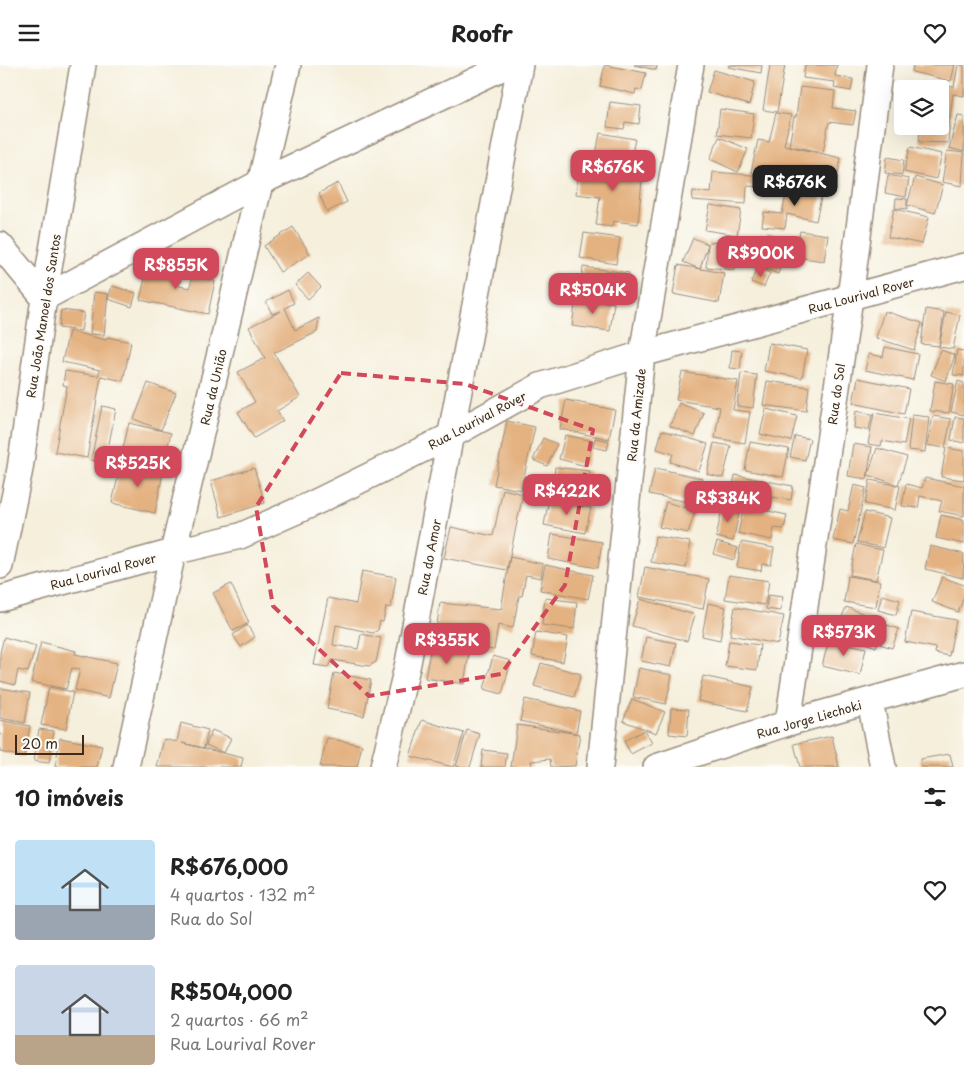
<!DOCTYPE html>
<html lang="pt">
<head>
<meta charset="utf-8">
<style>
	:root { --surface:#fff; --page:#f2f2f2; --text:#222; --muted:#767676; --accent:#d1495b }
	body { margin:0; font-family:"Playpen Sans",sans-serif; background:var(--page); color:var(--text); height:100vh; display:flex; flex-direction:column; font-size:19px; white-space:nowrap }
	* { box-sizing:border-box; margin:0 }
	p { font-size:16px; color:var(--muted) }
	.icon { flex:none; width:28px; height:28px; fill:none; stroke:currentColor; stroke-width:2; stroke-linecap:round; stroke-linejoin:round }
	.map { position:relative; height:702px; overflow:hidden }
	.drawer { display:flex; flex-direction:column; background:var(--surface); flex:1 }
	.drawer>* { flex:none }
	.buttons { position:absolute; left:894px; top:15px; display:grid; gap:10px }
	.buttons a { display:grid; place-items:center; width:55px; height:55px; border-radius:5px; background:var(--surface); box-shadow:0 5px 20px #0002; font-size:25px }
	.scale { position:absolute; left:15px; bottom:12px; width:69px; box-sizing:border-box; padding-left:5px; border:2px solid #3b2a1e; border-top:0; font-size:14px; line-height:18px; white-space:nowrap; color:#3b2a1e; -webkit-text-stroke:4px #fdfcf7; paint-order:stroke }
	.price { position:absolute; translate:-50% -42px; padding:0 11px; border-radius:10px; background:var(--accent); color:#fff; font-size:16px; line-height:32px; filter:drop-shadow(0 1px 2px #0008) }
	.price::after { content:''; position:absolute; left:50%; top:30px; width:15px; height:11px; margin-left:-8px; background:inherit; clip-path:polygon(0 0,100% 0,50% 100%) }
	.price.on { background:#222; color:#fff }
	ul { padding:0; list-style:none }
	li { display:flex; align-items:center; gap:15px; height:125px; padding:0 15px }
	li span { display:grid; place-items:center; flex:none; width:140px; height:100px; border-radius:5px; color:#555 }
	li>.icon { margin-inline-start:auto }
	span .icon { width:60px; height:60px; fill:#fffc; stroke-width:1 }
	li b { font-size:21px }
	h2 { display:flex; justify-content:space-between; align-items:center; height:60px; padding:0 15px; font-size:21px }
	header { display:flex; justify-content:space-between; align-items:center; height:65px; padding:0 15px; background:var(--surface); font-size:22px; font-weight:700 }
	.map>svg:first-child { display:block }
</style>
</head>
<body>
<header><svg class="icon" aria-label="menu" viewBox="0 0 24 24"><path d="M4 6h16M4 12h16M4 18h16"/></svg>Roofr<svg class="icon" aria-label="heart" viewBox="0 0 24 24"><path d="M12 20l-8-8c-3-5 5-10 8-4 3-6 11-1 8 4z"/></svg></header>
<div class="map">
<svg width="964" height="702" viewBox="0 0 964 702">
	<rect width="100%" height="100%" fill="#fdfcf7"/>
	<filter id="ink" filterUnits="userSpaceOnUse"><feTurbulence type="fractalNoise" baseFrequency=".02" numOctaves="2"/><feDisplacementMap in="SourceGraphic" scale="10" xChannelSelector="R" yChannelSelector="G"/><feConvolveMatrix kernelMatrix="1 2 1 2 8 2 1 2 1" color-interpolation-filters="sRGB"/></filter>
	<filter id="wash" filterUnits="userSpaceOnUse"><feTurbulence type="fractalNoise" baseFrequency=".0096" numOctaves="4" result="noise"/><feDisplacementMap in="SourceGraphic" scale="20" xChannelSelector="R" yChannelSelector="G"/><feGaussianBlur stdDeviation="1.12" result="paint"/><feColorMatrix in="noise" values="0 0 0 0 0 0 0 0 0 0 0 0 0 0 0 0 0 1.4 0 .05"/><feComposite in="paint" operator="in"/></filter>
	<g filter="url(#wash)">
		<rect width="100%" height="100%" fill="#f5efdc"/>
		<g id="blocks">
			<g fill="#e4b281">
				<polygon points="605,0 646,8 642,25 636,24 635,29 600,21"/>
				<polygon points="634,0 657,0 656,5"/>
				<polygon points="729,0 762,0 761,8 728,2"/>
				<polygon points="770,0 785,0 777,47 763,45"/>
				<polygon points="805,0 837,0 835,11 853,14 851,26 834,23 835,17 803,13"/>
				<polygon points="913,0 955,0 951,16 912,7"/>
				<polygon points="958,0 964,0 964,31 953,29 950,52 940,50 940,24 916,24 917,18 954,22"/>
				<polygon points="714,5 755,17 749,40 707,27"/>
				<polygon points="800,22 835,26 833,43 856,46 853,60 829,57 823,87 789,81 794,52 796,52"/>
				<polygon points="610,37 641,41 639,59 625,57 624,64 607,62"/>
				<polygon points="720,44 754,49 751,73 717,69"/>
				<polygon points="776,48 791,50 784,80 841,93 835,123 785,113 784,118 768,114 767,122 747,121 746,139 692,135 693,126 711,128 713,107 766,111 751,107 758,75 769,77"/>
				<polygon points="958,50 964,51 964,87 949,83"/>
				<polygon points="940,53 950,53 948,78 919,77 920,61 940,61"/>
				<polygon points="600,68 635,74 632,89 620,87 619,93 596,89"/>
				<polygon points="719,72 748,84 738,107 710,94"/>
				<polygon points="910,82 942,89 936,114 904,107"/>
				<polygon points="947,86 964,88 962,121 942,117"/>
				<polygon points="887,92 904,95 902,110 885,108"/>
				<polygon points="597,97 643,104 638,159 613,156 612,162 596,160 600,132 576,129 579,105 596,108"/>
				<polygon points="888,110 909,114 906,132 885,128"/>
				<polygon points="915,112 943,120 935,148 907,140"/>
				<polygon points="338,118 347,137 327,147 319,128"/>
				<polygon points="788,120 822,128 816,156 787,149 785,163 762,161 764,147 782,149"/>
				<polygon points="896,133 907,134 907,144 895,143"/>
				<polygon points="710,140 741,145 737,170 705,165"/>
				<polygon points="894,144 929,152 922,179 888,172"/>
				<polygon points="293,162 310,189 280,207 264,181"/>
				<polygon points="800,166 828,170 824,196 796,192"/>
				<polygon points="584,168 620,173 616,199 580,193"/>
				<polygon points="768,168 791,177 778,209 766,204 772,190 761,186"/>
				<polygon points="693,173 708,179 709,177 737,180 734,205 706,202 708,179 700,204 683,197"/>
				<polygon points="148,199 182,207 179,221 190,223 192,212 215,216 208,249 140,235"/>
				<polygon points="678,200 724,208 719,238 673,229"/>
				<polygon points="583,202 629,208 626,234 580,228"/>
				<polygon points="757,203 770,208 764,222 751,217"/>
				<polygon points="308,208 321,222 308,234 295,220"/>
				<polygon points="559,211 572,213 569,230 556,228"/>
				<polygon points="112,221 136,228 132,242 108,234"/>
				<polygon points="288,225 294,238 285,243 295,265 319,253 317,267 274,288 300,332 277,346 283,356 254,373 238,347 255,337 238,307 265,293 249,262 281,246 272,249 266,237"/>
				<polygon points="94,227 108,229 104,270 90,269"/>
				<polygon points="576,233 614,238 610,266 572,261"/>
				<polygon points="926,244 944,247 939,281 921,279"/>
				<polygon points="61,245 84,248 81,266 59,263"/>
				<polygon points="884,246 922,258 914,285 876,273"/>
				<polygon points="946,247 960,250 953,284 939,282"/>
				<polygon points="69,266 106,275 107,272 131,277 123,316 101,311 87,393 55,387 67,321 63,320 65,306 98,311 100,305 62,297"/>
				<polygon points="769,278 807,285 802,313 764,306"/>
				<polygon points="885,282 918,289 913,315 865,305 869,289 883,292"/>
				<polygon points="732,285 742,286 740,304 730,303"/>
				<polygon points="941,285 955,290 946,316 931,310"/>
				<polygon points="957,285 964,286 964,311 953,310"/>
				<polygon points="682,307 738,316 733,345 750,347 745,378 715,373 720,342 676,335"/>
				<polygon points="741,308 757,310 753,343 737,341"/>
				<polygon points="858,313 909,324 904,349 853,338"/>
				<polygon points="767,316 809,322 806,346 763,340"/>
				<polygon points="935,316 954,319 949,348 930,346"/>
				<polygon points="958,316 964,318 964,350 951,347"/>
				<polygon points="148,318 176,328 161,365 134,354"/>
				<polygon points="566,335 615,345 609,374 560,364"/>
				<polygon points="679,338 704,348 695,371 670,361"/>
				<polygon points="102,341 116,344 105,398 91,395"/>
				<polygon points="766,344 797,351 791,376 760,369"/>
				<polygon points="856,346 872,349 869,365 854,363"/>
				<polygon points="874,348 909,354 904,380 882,376 881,381 868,379"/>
				<polygon points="912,350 929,352 925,387 908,385"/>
				<polygon points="933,351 951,354 945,383 927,380"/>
				<polygon points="955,352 964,353 964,378 951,375"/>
				<polygon points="507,356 535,362 521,425 494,420"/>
				<polygon points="129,358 171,368 162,406 120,396"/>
				<polygon points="662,365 708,379 699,406 670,397 673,389 657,384"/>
				<polygon points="565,370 593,376 586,401 559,394"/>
				<polygon points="795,371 810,374 805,395 790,392"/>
				<polygon points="543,373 557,379 547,401 533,395"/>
				<polygon points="595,373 609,376 607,385 593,382"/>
				<polygon points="750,377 789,384 783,412 745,405"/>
				<polygon points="714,378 731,381 723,413 707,409"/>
				<polygon points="853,379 872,382 867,414 848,411"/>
				<polygon points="877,383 907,392 898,420 868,410"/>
				<polygon points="946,383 964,386 964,415 941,412"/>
				<polygon points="121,399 163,408 155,448 112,438"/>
				<polygon points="555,402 590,406 587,432 552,429"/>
				<polygon points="254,403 265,438 221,452 211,416"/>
				<polygon points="655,403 702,413 697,439 649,429"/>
				<polygon points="735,410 793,421 791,435 772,432 770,444 730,436"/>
				<polygon points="925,413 964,421 964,451 939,446 942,436 920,431 918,443 902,441 906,419 922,423"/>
				<polygon points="870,415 900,421 895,445 865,439"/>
				<polygon points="854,420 866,423 853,479 833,475 840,444 848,446"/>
				<polygon points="503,424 523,429 507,505 444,493 451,462 493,471"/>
				<polygon points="549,434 591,443 585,468 544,460"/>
				<polygon points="666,437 695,446 688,468 659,462"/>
				<polygon points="723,440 740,444 733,476 716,472"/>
				<polygon points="744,441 787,450 784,464 774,463 772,475 738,468"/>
				<polygon points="865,447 890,453 883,483 857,477"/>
				<polygon points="941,450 964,455 964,479 936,473"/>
				<polygon points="552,469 602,477 598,503 548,494"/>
				<polygon points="655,471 690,477 686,503 651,497"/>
				<polygon points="717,477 738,483 734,495 713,489"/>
				<polygon points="741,477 774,483 771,500 762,499 761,506 737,502"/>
				<polygon points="856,479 883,485 876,515 850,510"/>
				<polygon points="930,481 964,489 963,513 925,504"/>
				<polygon points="510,492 543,499 541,513 526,510 522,531 519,531 513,563 498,560 494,585 475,583 476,571 436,566 440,538 501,544"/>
				<polygon points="545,500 593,510 588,534 540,525"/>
				<polygon points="645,502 709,514 703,544 639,532"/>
				<polygon points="362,506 396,512 391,543 386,542 383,557 380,556 378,565 373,568 336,560 333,580 358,584 361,569 381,573 376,597 369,601 332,595 328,602 314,600 328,533 356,539"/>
				<polygon points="729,510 769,516 765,540 725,534"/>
				<polygon points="848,511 880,516 876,542 844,537"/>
				<polygon points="942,512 964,520 964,532 958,547 932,537"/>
				<polygon points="231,519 249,558 233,566 213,528"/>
				<polygon points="768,530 783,532 780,546 766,544"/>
				<polygon points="882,530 900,535 896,550 878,545"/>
				<polygon points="545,533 577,537 574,564 542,560"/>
				<polygon points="640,534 695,550 687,576 632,561"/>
				<polygon points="708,538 726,542 720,575 702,571"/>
				<polygon points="735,542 784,551 778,579 730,570"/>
				<polygon points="846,542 886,557 876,582 836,567"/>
				<polygon points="911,547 956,555 949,591 935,588 936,583 905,577"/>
				<polygon points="247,560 255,572 241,582 233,570"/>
				<polygon points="887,560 899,564 892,583 880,579"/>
				<polygon points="536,567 568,572 563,597 532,591"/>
				<polygon points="4,572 36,581 28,607 18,605 15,620 0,616 0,588"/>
				<polygon points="646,572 676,578 671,602 641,596"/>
				<polygon points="829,575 866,583 860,610 822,601"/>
				<polygon points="729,576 760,580 757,605 725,601"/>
				<polygon points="41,577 76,586 75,589 117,598 109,633 75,625 80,604 72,603 66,624 31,617"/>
				<polygon points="431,581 469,588 464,619 425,613"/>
				<polygon points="493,591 511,596 502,629 484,624"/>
				<polygon points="541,598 581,609 574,632 534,621"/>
				<polygon points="639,603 672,610 666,639 633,632"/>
				<polygon points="334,608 371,615 364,651 327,644"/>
				<polygon points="703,611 753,622 747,646 698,636"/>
				<polygon points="49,622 73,627 66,664 41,660"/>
				<polygon points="0,623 30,628 25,658 0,653"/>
				<polygon points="525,634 580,646 576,668 520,656"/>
				<polygon points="632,634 665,647 656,668 623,656"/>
				<polygon points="671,643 689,644 687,671 669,669"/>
				<polygon points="0,655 30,661 24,692 0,687"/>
				<polygon points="422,655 464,668 453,702 410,691"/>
				<polygon points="181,658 208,665 204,683 182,678 243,693 241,702 157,702 164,674 177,677"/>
				<polygon points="517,660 580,669 575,701 551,702 550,694 531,696 532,702 511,702"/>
				<polygon points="39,664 54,666 49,698 34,696"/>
				<polygon points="212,665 231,673 224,688 206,680"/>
				<polygon points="467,665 480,669 470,702 461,702 456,701"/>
				<polygon points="644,665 652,678 631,689 624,676"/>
				<polygon points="832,671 839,702 800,702 794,679"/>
				<polygon points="60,673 102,681 97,702 55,702"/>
				<polygon points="327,673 362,680 357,702 320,702"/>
				<polygon points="483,685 507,688 505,702 481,702"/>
				<polygon points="950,689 953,702 921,702 920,694"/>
			</g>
		</g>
	</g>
	<g filter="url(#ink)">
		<use href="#blocks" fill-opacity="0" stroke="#988c7d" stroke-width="1"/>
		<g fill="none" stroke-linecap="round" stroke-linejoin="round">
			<defs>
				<g id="street">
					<polyline points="0,180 44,233 261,117 508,0"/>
					<polyline points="0,501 20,404 44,233 83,0"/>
					<polyline points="0,534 173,487 240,471 310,440 452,370 540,321 642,289 964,201"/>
					<polyline points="870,636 883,702"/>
					<polyline points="788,658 850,233 880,0"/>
					<polyline points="126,702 173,487 288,0"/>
					<polyline points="383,702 408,598 520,0"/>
					<polyline points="600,702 642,289 691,0"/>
					<polyline points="656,702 788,658 964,609"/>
				</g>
			</defs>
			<use href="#street" stroke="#988c7d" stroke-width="28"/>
			<use href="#street" stroke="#fff" stroke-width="25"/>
		</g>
	</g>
	<path fill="none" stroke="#d1495b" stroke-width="4" stroke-dasharray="10 6" stroke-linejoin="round" d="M341,308L465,319L593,365L565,520L501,609L369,631L273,541L256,442Z"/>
	<g text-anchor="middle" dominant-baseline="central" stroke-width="4" stroke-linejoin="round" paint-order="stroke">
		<g font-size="12" fill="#3b2a1e" stroke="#fdfcf7">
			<text transform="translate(861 230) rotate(-15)">Rua Lourival Rover</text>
			<text transform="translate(43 251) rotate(-81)">Rua João Manoel dos Santos</text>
			<text transform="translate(213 322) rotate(-77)">Rua da União</text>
			<text transform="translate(836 329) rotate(-82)">Rua do Sol</text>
			<text transform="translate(636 350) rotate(-84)">Rua da Amizade</text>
			<text transform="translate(477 355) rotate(-28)">Rua Lourival Rover</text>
			<text transform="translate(429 492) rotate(-79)">Rua do Amor</text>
			<text transform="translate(103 506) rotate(-15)">Rua Lourival Rover</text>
			<text transform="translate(809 654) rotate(-16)">Rua Jorge Liechoki</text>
		</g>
	</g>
</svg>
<div class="buttons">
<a><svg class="icon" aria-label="layers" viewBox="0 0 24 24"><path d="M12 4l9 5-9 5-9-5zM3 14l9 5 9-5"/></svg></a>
</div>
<div class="scale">20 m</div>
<b class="price" style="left:613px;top:127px">R$676K</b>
<b class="price on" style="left:795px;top:142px">R$676K</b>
<b class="price" style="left:761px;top:213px">R$900K</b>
<b class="price" style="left:176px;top:225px">R$855K</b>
<b class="price" style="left:593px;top:250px">R$504K</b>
<b class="price" style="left:138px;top:423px">R$525K</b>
<b class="price" style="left:567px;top:451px">R$422K</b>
<b class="price" style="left:728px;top:458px">R$384K</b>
<b class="price" style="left:844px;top:592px">R$573K</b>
<b class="price" style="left:447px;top:600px">R$355K</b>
</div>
<section class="drawer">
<h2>10 imóveis<svg class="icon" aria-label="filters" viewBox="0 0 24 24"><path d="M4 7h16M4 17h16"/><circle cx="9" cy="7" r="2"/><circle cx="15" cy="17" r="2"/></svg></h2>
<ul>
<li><span style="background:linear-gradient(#bfe0f5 65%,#9aa5b1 0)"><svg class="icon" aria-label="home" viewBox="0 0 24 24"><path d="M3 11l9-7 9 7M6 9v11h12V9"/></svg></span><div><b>R$676,000</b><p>4 quartos · 132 m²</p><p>Rua do Sol</p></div><svg class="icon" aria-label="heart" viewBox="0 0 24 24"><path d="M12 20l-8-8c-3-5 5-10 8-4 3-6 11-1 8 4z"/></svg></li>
<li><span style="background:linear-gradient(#c9d6e8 70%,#b9a48a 0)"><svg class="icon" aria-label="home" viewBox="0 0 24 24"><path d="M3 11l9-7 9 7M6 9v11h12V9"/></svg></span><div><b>R$504,000</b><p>2 quartos · 66 m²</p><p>Rua Lourival Rover</p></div><svg class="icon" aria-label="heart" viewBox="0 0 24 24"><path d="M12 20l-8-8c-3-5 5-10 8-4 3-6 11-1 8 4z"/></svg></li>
</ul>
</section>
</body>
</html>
